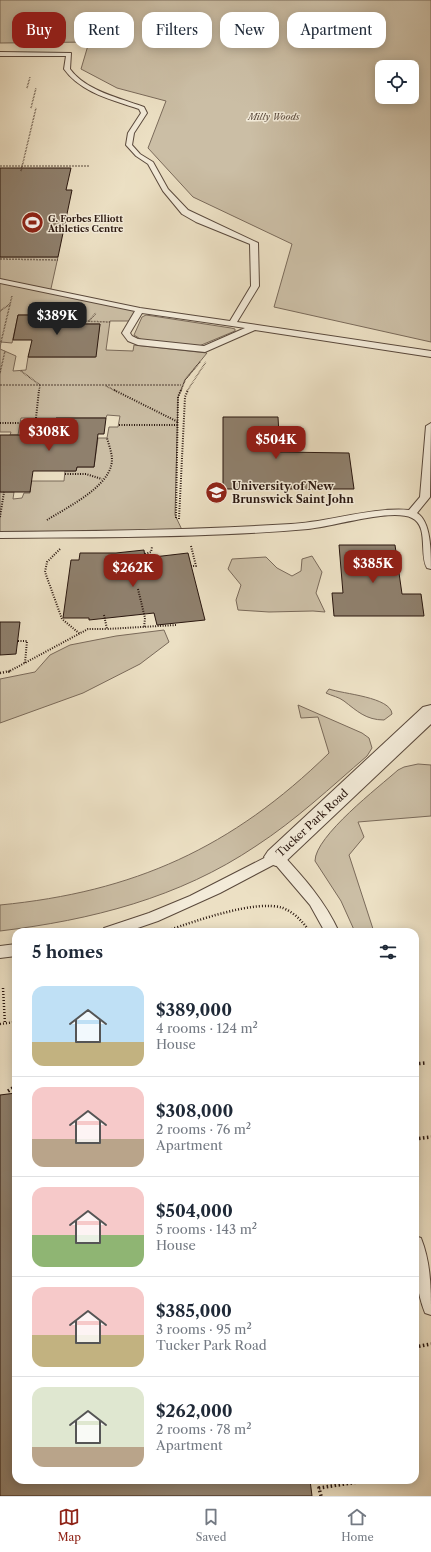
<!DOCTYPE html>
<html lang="en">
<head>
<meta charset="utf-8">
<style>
	:root { --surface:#fff; --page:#f6f6f7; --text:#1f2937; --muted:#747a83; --line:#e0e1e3; --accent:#8f2418 }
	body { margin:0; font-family:"Libre Caslon Text",serif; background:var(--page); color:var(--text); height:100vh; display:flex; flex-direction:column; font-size:15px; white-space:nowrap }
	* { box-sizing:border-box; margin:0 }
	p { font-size:13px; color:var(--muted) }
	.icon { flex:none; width:22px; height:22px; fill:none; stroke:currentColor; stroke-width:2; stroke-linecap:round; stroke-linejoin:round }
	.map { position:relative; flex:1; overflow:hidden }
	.drawer { position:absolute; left:12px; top:928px; width:407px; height:556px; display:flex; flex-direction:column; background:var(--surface); border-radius:12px; box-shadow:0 2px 10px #0003 }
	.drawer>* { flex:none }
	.top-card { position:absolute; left:12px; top:12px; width:407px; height:36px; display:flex; gap:8px }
	.buttons { position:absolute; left:375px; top:60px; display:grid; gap:8px }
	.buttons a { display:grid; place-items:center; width:44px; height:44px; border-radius:8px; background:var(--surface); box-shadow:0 2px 10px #0003; font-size:20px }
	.price { position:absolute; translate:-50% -34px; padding:0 9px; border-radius:8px; background:var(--accent); color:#fff; font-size:13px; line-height:26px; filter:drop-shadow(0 1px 2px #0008) }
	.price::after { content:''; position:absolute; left:50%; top:24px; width:12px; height:9px; margin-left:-6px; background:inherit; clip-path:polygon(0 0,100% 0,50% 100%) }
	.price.current { background:#222; color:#fff }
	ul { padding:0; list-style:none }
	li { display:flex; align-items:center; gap:12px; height:100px; padding:0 20px }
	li+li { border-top:1px solid var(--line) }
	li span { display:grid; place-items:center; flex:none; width:112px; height:80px; border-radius:12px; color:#555 }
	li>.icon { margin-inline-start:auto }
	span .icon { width:48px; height:48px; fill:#fffc; stroke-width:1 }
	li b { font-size:17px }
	h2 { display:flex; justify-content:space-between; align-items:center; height:48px; padding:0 20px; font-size:17px }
	.pill { padding:0 14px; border-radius:12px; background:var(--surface); box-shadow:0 2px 10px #0003; font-size:14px; line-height:36px }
	.pill.current { background:var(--accent); color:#fff }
	.dock { display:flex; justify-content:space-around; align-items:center; height:56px; border-top:1px solid var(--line); background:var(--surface); font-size:11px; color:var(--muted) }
	.dock a { display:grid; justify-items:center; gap:2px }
	.dock .current { color:var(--accent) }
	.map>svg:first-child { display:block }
</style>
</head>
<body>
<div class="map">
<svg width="431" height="1496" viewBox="0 0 431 1496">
	<rect width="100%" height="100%" fill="#ece0c4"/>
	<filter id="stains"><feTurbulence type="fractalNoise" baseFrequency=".005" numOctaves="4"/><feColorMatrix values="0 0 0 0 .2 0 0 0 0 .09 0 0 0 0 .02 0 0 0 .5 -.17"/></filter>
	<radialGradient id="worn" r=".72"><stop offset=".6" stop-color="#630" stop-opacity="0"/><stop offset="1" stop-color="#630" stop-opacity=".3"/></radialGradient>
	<g fill="#cbbea5" stroke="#7a6a5a" fill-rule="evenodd">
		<path d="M0,0H431V342L274,307L292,244L193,197L148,148L166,101L117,88L81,69L89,42L0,43ZM382,67H412V97H382Z"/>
		<path d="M0,257H58L50,293L140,310L133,321H110L106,350L133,351L134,345L207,353L185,380L178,397L175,515L183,532L0,535V492H14L13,499L22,498L24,493H30L31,481H64L65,471H76L77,467H94L98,438H107L109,427H118L120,416L107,415L106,418H21L18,435H10L11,432H0ZM18,315H70L69,322L73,324H100L95,357H28L26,370L13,371L16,356L0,349L1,342L12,343Z"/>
		<polygon points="146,315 231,328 235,329 235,331 199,346 142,340 134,335 142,317"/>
		<polygon points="312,556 322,572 316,593 325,612 313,611 269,612 238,610 236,600 241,585 228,569 232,559 266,557 277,568 292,576 301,571 302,559"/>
		<polygon points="164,630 169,642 140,664 83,693 0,723 0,679 35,672 50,655 70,645 116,636"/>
		<path d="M329,689C343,694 391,697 392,714L384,720C366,720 357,711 344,701C339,697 332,696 326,693Z"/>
		<path d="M298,705L362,733L369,738L372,748L367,756C331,787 296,820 256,846C179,898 91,920 0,931V905C134,892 232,848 329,753L318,717L301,718Z"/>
		<path d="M418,764L431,765V816L358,822L364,837L349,855L374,932H355L341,901L315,861C315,836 379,787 398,770L404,767Z"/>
	</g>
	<g fill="#8f806d" stroke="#2a170f">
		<polygon points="0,168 71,168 66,190 72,190 58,257 0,257"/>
		<polygon points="18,315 70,315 69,324 100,324 96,357 28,357 32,340 13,340"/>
		<polygon points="223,417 278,417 280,452 349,453 354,489 223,489"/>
		<polygon points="56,418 106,418 104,434 98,434 94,467 77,467 76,471 33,471 30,492 0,492 0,435 53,435"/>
		<polygon points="339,545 395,545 402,594 421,594 424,616 334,616 332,593 343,593"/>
		<polygon points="144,550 145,558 188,553 205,620 157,625 154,613 89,620 89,618 63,618 71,560 79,560 80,553 116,553"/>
		<polygon points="0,622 20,622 16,654 0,655"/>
		<polygon points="16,1093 16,1480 310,1480 312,1496 0,1496 0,1095"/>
	</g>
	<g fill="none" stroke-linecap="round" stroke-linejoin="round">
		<defs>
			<g id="service">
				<path d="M0,52L71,53L70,69C86,91 120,98 144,107L147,113L134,133L132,145L140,154L153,162L168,189L188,210L258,243L259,286L237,322L431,351V357L255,330L205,352L138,345L128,341L122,333L135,311L0,283V279L140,308L230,321L251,286L250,244L196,222L182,214L163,191L148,164L136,156L126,145L128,133L141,113L139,109C113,100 81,93 64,69L66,56H0ZM142,313L232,326L245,328L204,346L138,339L132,336L130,333Z"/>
				<path d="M431,423L430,497L417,513C431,521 431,552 431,569L427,568C419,555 429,526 412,518C391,508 333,527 308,529C206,538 102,537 0,538V532C97,531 194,530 291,524C330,522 370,507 409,510L420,497L426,426Z"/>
				<path d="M276,852L281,853C304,878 325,901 339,932H325L310,905L275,864L220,893L158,921L126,932H102L104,928L149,913L190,896Z"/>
				<polygon points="16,944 16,956 0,958 0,946"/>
				<path d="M415,1236L421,1238C431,1263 431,1289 431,1315L425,1313C415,1288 415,1263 415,1236Z"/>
			</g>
			<polygon id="minor" points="431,705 431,724 284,863 276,866 268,863 264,857 268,851 423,707"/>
		</defs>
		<use href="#service" stroke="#5a493c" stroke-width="2"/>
		<use href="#minor" stroke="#5a493c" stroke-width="2"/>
		<g stroke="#2a170f" stroke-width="1.5" stroke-dasharray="0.5 1" stroke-linecap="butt">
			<polyline points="27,88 30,77"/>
			<polyline points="31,108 36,88"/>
			<polyline points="0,166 89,166"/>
			<polyline points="21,171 36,108"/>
			<polyline points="0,259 58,260"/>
			<polyline points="0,311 10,304"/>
			<polyline points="89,321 96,313"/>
			<polyline points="72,323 78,321 110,322"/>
			<polyline points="1,342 12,296"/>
			<polyline points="21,371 40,385 39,391"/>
			<polyline points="0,373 5,351"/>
			<polyline points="0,385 181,385"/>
			<polyline points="106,386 116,391"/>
			<polyline points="181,391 185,380 200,362"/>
			<polyline points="187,391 206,362"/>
		</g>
		<g stroke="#2a170f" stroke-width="2" stroke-dasharray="1 1.5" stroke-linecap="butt">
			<polyline points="114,390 178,422"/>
			<polyline points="36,418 39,390"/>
			<polyline points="0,423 20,423"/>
			<polyline points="119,425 178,425"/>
			<polyline points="65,474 86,474 102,479"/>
			<polyline points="0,517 4,492"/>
			<polyline points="176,518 178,397 181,390"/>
			<polyline points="179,519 185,397 188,390"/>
			<path d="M47,520C66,508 105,489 111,466C114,457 109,446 107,438"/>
			<polyline points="191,546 196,566 191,566"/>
			<polyline points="60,549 47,562 45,572 62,619 80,634"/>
			<polyline points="145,554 151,552 152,547"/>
			<polyline points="138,589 145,618 144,628"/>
			<polyline points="104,615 107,629 176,625"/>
			<polyline points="18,641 27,641 25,663"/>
			<polyline points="8,672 88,629 107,629"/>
		</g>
		<g stroke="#2a170f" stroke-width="2.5" stroke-dasharray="1 2" stroke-linecap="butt">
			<polyline points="0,673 10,671"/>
			<path d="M169,930C196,921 256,899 283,908C295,913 303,922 310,932"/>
			<polyline points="3,988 5,1024"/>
			<polyline points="0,1024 16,1022"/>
		</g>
		<g stroke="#2a170f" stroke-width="3.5" stroke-dasharray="1.5 2.5" stroke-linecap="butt">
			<polyline points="415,1064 425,1063"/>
			<polyline points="8,1091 16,1086"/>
			<polyline points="415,1139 431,1137"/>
			<polyline points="415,1347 431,1344"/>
			<polyline points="321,1496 319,1488 371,1480"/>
		</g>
		<use href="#service" fill="#f3ebd9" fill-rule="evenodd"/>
		<use href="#minor" fill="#f3ebd9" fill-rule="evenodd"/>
	</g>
	<defs>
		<symbol id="stadium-disc" viewBox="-11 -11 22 22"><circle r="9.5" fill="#8f2418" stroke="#f3ebd9"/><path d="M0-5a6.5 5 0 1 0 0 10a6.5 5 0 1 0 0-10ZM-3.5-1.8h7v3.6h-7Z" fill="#fff"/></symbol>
		<symbol id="university-disc" viewBox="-11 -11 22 22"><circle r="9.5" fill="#8f2418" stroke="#f3ebd9"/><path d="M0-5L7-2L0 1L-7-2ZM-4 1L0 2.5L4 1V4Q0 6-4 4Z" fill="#fff"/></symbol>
	</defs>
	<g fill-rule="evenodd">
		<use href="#stadium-disc" x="20" y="210" width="25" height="25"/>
		<use href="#university-disc" x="204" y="480" width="25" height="25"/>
	</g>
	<g text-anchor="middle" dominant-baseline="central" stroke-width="3" stroke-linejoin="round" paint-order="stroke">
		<g font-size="9" font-style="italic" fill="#5a493c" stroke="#f3ebd9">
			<text x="274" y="116">Milly Woods</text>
		</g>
		<g font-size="9" font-weight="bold" fill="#2a170f" stroke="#f3ebd9" text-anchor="start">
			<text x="48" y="218">G. Forbes Elliott<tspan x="48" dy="10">Athletics Centre</tspan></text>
		</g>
		<g font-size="11" font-weight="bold" fill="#2a170f" stroke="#f3ebd9" text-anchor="start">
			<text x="232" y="486">University of New<tspan x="232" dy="13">Brunswick Saint John</tspan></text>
		</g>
		<g font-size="11" fill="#2a170f" stroke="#f3ebd9">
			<text transform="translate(312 823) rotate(-43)">Tucker Park Road</text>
		</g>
	</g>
	<rect width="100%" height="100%" filter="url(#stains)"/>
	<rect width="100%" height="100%" fill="url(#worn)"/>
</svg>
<div class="buttons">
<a><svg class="icon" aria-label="locate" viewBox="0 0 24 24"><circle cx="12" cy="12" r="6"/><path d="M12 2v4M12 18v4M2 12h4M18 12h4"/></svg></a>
</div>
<b class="price current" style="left:57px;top:336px">$389K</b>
<b class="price" style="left:49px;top:452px">$308K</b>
<b class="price" style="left:276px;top:460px">$504K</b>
<b class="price" style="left:373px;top:584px">$385K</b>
<b class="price" style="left:133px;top:588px">$262K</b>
<div class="top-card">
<a class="pill current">Buy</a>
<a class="pill">Rent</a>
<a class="pill">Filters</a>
<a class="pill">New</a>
<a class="pill">Apartment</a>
</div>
<section class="drawer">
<h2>5 homes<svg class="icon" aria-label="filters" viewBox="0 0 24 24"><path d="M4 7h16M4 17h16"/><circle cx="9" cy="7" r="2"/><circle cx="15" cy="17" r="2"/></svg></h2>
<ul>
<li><span style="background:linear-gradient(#bfe0f5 70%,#c2b280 0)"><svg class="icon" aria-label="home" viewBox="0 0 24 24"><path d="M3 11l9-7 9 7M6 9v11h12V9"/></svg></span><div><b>$389,000</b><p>4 rooms · 124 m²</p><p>House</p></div></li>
<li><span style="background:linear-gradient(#f6c9c9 65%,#b9a48a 0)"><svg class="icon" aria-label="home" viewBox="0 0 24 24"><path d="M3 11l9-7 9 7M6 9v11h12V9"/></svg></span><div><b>$308,000</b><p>2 rooms · 76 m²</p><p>Apartment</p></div></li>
<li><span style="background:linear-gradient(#f6c9c9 60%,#8fb573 0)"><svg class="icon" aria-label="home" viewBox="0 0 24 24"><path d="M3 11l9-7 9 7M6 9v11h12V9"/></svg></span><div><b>$504,000</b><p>5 rooms · 143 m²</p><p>House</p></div></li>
<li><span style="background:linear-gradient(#f6c9c9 60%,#c2b280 0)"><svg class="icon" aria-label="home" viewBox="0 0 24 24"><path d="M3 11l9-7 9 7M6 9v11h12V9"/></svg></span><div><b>$385,000</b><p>3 rooms · 95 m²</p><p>Tucker Park Road</p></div></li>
<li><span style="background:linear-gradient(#dfe7d0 75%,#b9a48a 0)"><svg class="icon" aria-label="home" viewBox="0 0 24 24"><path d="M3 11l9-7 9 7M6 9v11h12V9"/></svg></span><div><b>$262,000</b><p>2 rooms · 78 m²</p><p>Apartment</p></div></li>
</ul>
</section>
</div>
<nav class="dock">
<a class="current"><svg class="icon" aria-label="map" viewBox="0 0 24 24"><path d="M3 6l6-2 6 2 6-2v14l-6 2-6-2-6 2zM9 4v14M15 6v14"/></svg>Map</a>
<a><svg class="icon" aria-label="saved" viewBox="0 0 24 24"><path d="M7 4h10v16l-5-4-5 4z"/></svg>Saved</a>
<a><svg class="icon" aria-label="home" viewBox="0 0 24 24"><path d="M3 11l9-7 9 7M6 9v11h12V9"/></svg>Home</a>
</nav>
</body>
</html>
